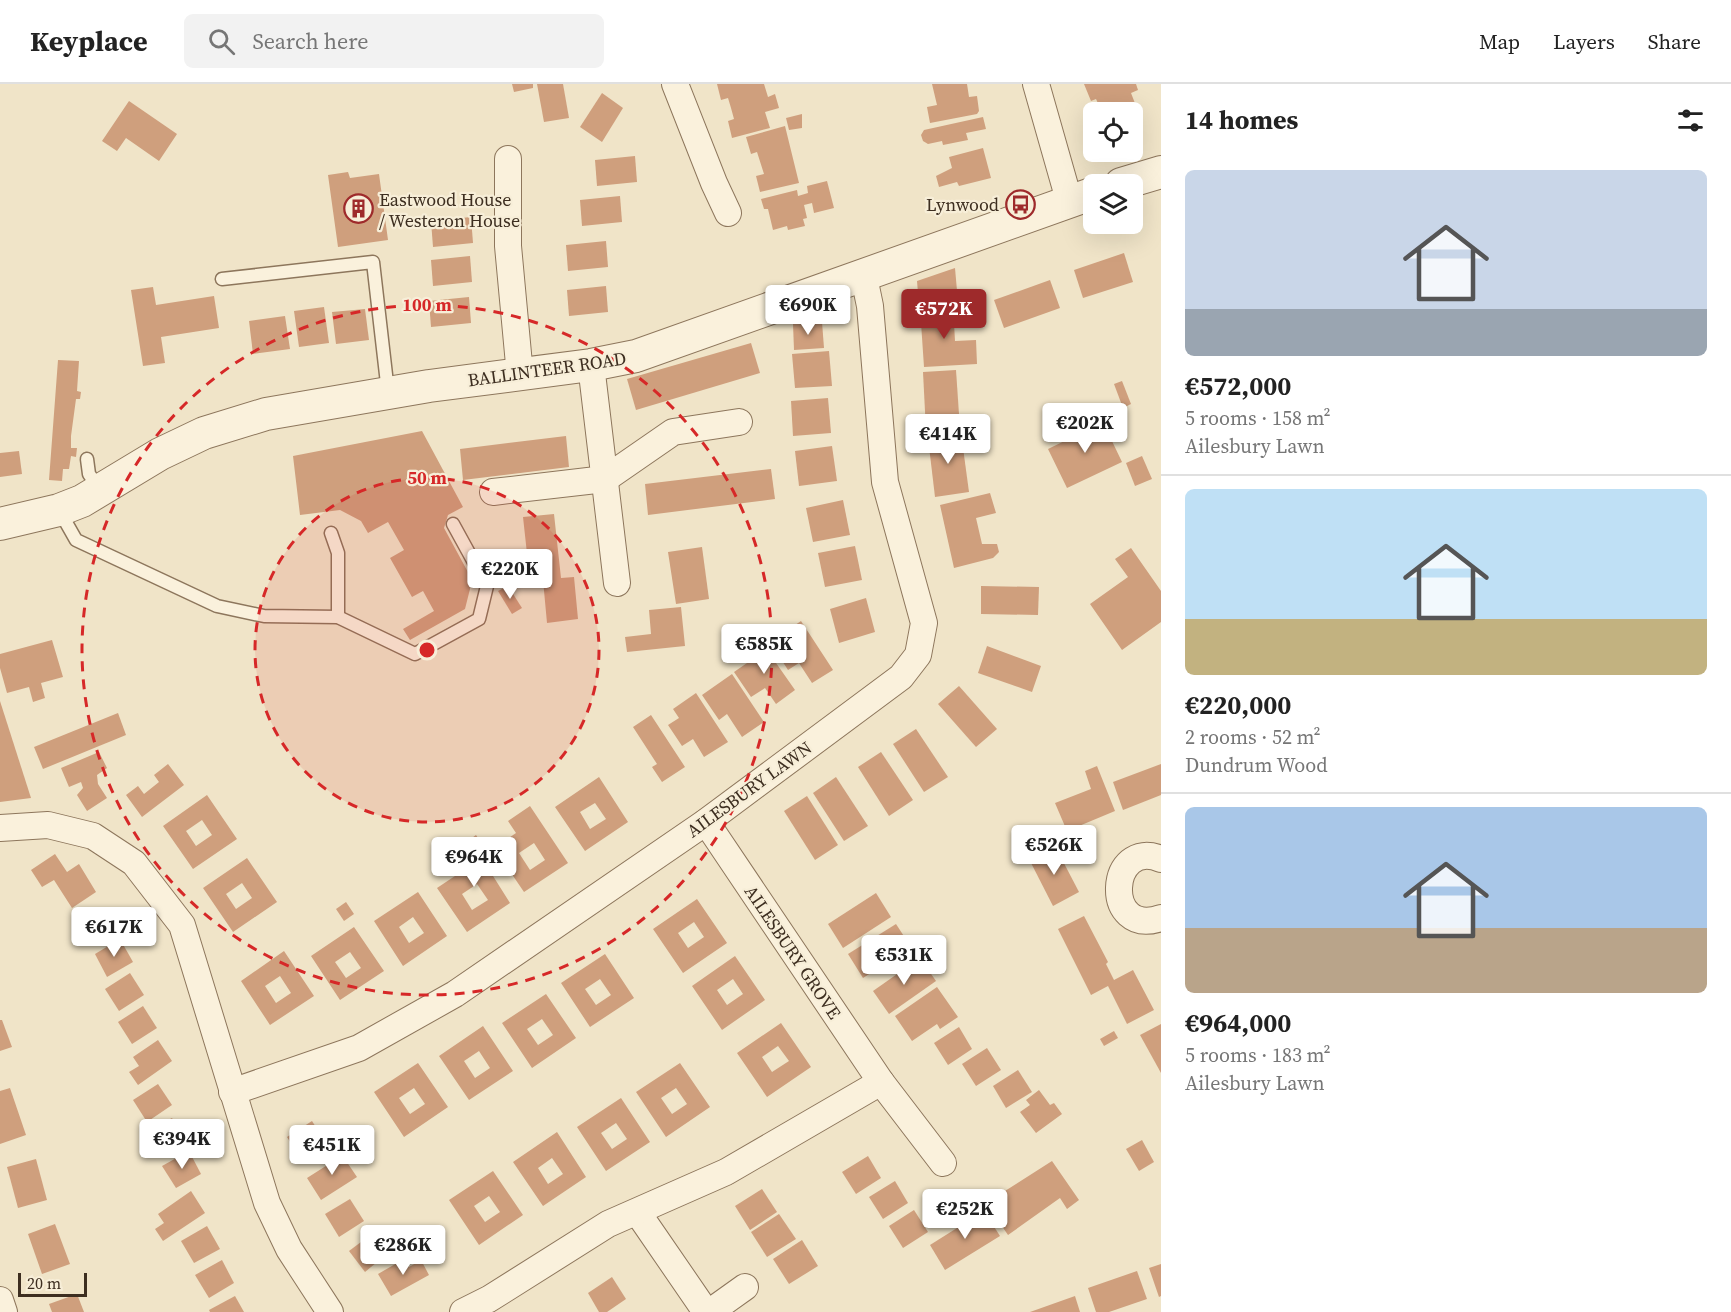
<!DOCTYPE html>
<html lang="en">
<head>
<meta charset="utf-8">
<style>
	:root { --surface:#fff; --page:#f2f2f2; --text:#222; --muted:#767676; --line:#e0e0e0; --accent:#9e2a2b }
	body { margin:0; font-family:"Source Serif 4",serif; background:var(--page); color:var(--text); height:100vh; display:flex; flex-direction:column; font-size:22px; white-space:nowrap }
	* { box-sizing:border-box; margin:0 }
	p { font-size:20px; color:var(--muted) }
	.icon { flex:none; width:33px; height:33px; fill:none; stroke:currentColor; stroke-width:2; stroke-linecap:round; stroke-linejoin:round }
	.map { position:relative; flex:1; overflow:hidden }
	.side { display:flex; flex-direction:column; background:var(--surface); width:570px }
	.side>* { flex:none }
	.tools { position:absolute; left:1083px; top:18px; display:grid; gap:12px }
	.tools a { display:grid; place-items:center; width:60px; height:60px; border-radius:9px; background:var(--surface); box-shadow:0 6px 24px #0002; font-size:30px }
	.scale { position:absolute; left:18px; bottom:15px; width:69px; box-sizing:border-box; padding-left:6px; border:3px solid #3d2e20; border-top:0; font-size:16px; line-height:21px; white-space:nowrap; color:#3d2e20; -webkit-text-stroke:4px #f7eed8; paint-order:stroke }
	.price { position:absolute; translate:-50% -51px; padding:0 14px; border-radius:6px; background:#fff; color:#222; font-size:20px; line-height:39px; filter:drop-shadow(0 2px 3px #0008) }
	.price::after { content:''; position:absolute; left:50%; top:36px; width:18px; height:14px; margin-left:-9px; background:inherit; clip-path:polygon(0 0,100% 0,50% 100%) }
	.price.selected { background:var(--accent); color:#fff }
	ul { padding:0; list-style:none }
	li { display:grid; align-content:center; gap:12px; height:318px; padding:0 24px }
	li+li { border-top:2px solid var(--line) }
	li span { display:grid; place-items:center; height:186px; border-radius:9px; color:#555 }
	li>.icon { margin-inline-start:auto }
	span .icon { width:108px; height:108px; fill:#fffc; stroke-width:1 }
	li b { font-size:26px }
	h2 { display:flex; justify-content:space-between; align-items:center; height:72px; padding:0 24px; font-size:26px }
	header { display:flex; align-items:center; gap:36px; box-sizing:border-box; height:84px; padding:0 30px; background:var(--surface); border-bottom:2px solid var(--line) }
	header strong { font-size:28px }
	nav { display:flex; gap:33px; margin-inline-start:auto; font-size:21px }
	.search { width:420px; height:54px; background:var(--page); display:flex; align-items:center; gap:15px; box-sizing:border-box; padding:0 21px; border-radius:9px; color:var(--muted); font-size:22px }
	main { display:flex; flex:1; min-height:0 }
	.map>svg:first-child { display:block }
</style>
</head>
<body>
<header>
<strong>Keyplace</strong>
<div class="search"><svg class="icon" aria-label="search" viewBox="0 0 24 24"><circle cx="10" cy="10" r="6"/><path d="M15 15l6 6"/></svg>Search here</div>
<nav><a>Map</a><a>Layers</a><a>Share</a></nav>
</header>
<main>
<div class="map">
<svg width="1161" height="1228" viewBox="0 0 1161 1228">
	<rect width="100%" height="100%" fill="#f0e4c8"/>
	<g fill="#cf9f7d" fill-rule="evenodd">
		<polygon points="512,0 533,0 533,4 514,8"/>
		<polygon points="537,0 563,0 569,34 544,38"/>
		<polygon points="717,0 764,0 768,13 775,10 779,24 765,28 770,44 732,54 728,37 734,35 731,24 728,14 721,16"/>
		<polygon points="932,0 967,0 969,13 977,12 979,27 977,30 930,39 927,23 937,21"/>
		<polygon points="1084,0 1136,0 1138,6 1131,9 1143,40 1132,44 1132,28 1102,28 1096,15 1091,17"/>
		<polygon points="602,9 623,24 602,58 580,43"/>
		<polygon points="129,17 177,50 159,77 126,54 117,67 102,57"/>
		<polygon points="802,30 802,44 789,46 786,34"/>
		<polygon points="983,33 986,45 966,49 968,56 943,61 942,57 928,60 923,57 921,51 924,46"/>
		<polygon points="785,42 799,99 760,108 756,92 764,90 757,68 751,70 746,53"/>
		<polygon points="983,64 991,94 959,102 957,98 939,103 936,92 952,84 949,73"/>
		<polygon points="635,72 637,98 597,102 595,76"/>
		<polygon points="348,88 350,94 379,90 388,156 338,163 328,91"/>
		<polygon points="827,97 834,124 814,129 812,119 804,121 807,134 803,135 805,142 788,146 787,142 773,146 768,125 764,125 761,115 797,106 798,112 808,109 807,102"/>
		<polygon points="620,112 622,138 582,142 580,116"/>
		<polygon points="471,133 473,159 433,163 431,137"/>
		<polygon points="606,157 608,183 568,187 566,161"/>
		<polygon points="1124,169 1133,198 1083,214 1074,186"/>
		<polygon points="470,172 472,198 433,202 431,176"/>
		<polygon points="955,184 958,218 919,221 917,197"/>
		<polygon points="1050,196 1060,224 1004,244 994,216"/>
		<polygon points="606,202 608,228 569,232 567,206"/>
		<polygon points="153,203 156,221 214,212 219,244 161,253 165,279 143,282 131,206"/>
		<polygon points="469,213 471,239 431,243 429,217"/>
		<polygon points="953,222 955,257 976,256 977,280 924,283 920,224"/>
		<polygon points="324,223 329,259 299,263 294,227"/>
		<polygon points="365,225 369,256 336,260 332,228"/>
		<polygon points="285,232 290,265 253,270 249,237"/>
		<polygon points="822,238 824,264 794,266 793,240"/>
		<polygon points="751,259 760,289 636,326 627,295"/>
		<polygon points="829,267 832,302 795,304 792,270"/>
		<polygon points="58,276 79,277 77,307 81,308 80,315 76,315 71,352 71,364 77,364 76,373 71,372 69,385 63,385 62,397 49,396"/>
		<polygon points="956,286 960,345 926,347 923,288"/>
		<polygon points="1122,297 1131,320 1123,324 1114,300"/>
		<polygon points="828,314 831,349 793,352 791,317"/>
		<polygon points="1100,332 1122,378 1067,404 1048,365 1085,347 1082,341"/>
		<polygon points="422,347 463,423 448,431 444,444 469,490 470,505 465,525 410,556 403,545 434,527 423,507 412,513 390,474 404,466 388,438 368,449 361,437 340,426 300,431 293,372"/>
		<polygon points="961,349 969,408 935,413 928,354"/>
		<polygon points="566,352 569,383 463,396 460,365"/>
		<polygon points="832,362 837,397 799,402 795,367"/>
		<polygon points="19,367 22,390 0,393 0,369"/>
		<polygon points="1142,372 1152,395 1135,402 1126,379"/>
		<polygon points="771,385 775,415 648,431 645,400"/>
		<polygon points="990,409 996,429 976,434 982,460 997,460 999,468 993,474 954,484 940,421"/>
		<polygon points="843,416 850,451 813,458 806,424"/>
		<polygon points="554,430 561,494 574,493 578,535 547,539 543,496 530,497 523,433"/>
		<polygon points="855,462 862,496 825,503 818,469"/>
		<polygon points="702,463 709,515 676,520 668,468"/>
		<polygon points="1131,464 1161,507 1161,538 1122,566 1090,520 1128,493 1115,475"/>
		<polygon points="508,502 522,524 512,530 498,507"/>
		<polygon points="981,502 1039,503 1038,531 981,530"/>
		<polygon points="866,514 875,548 839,559 830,525"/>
		<polygon points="681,523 685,562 627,568 625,553 651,550 649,526"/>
		<polygon points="801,537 833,586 812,599 799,579 788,586 770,558"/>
		<polygon points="52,556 63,593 41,599 45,614 33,618 29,603 7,609 0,584 0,570"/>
		<polygon points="762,559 795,606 776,620 765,604 751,613 734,588 747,579 743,572"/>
		<polygon points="987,562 1041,582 1032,608 978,589"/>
		<polygon points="732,590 764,638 742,653 727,630 719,636 702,611"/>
		<polygon points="959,602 997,645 976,663 938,620"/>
		<polygon points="696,609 728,658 704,673 693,655 682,662 668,641 679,634 673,625"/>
		<polygon points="0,617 31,714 0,718"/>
		<polygon points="118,629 126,651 43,685 34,663"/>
		<polygon points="651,631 685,683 662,698 652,683 657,680 633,643"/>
		<polygon points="916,645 948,693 924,708 893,660"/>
		<polygon points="99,668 107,684 97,691 98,700 107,714 87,727 77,711 83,704 81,698 69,703 61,684"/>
		<polygon points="881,668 913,716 889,732 858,683"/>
		<polygon points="168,680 184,701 142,733 126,711 138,702 144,710 159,698 154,691"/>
		<polygon points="1161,680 1161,711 1123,726 1113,698"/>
		<polygon points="1097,682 1115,727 1067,747 1055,719 1091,705 1085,687"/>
		<path d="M599,693L628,738L585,767L555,723ZM595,719L606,735L590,745L580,728Z"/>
		<polygon points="836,693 868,742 844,757 813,709"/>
		<path d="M207,711L237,755L193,785L163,742ZM202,736L212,751L196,762L186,747Z"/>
		<polygon points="807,712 838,761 815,776 784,727"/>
		<path d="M530,722L568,779L524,808L494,764L516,749L508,737ZM534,759L545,776L530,786L519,769Z"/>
		<path d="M476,751L488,769L486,771L492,781L488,784L510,819L467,848L437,804L470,782L458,764ZM477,800L488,816L472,826L462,810Z"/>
		<polygon points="1055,762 1079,808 1053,822 1029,775"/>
		<polygon points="55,770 67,788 79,780 96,808 72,824 54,796 42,803 31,786"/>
		<path d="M247,774L277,818L233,848L203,804ZM242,799L252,814L236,825L226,810Z"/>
		<path d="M418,808L447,852L403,882L374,837ZM413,833L424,849L409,859L399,843Z"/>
		<polygon points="876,809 891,833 843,864 828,840"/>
		<path d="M697,815L727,859L683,889L653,845ZM694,838L704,853L688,864L678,849Z"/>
		<polygon points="346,818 354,830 344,837 336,825"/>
		<polygon points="98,823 111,845 85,860 72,837"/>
		<polygon points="1084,832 1108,878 1106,880 1114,896 1133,886 1154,926 1127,940 1108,902 1091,911 1058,845"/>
		<polygon points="896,840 911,863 863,894 848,870"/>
		<path d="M354,843L384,887L340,916L311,872ZM350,868L361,884L346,894L335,878Z"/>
		<polygon points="120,855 133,878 107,893 95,870"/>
		<path d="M284,867L314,912L270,941L241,897ZM280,892L291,909L276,919L265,902Z"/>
		<path d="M605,870L634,914L590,943L561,899ZM600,895L611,911L596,921L585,905Z"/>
		<path d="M735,872L765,916L722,946L692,902ZM733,895L743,910L727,921L717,906Z"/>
		<polygon points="920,874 936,897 889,930 873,907"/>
		<polygon points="130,889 144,911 119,927 105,905"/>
		<polygon points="937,903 958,933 940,945 937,940 912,957 895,932"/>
		<path d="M546,910L576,954L532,984L502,939ZM542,935L553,951L538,961L527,945Z"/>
		<polygon points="143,922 157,944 132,960 118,938"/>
		<polygon points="0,936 2,936 12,963 0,967"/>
		<path d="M781,939L811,983L767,1013L737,969ZM778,962L789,977L772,988L762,973Z"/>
		<polygon points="1161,940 1161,989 1140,951"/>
		<path d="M483,942L513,987L469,1016L439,972ZM479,967L490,984L475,994L464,977Z"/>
		<polygon points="959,943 972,965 948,981 934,959"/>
		<polygon points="1114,947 1118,954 1104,962 1100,955"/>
		<polygon points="158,956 172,977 138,1001 129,988 139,982 133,973"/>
		<polygon points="987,964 1001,986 976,1002 962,980"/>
		<path d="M418,979L448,1023L404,1053L374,1008ZM414,1004L425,1020L410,1030L399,1014Z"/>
		<path d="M680,979L710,1023L666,1053L636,1008ZM676,1004L687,1020L672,1030L661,1014Z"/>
		<polygon points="1018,986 1032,1008 1006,1024 993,1002"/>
		<polygon points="158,1000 172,1021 147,1038 133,1016"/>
		<polygon points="10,1004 26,1051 0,1060 0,1007"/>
		<polygon points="1039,1006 1050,1021 1054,1019 1062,1030 1036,1049 1020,1028 1030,1021 1026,1016"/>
		<path d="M621,1014L650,1058L606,1087L577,1043ZM616,1039L627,1055L612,1065L601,1049Z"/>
		<polygon points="172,1034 185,1056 159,1071 146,1048"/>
		<polygon points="312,1037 326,1059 301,1075 287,1053"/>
		<path d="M557,1048L586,1093L543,1122L513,1078ZM552,1074L563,1090L548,1100L538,1084Z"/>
		<polygon points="1142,1056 1154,1078 1139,1087 1126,1065"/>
		<polygon points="338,1065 357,1093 321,1116 307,1094 329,1080 325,1073"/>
		<polygon points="189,1067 201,1090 176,1104 162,1082"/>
		<polygon points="868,1072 881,1094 856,1110 842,1088"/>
		<polygon points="36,1075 47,1116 18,1124 7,1083"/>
		<polygon points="1052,1077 1079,1116 1067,1125 1060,1114 1008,1151 986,1119"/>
		<path d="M493,1087L523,1131L479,1161L449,1116ZM489,1112L500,1128L485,1138L474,1122Z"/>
		<polygon points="895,1097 908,1119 883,1135 869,1113"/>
		<polygon points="762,1105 777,1128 750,1146 735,1122"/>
		<polygon points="191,1107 205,1129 163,1157 155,1145 164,1139 158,1130"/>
		<polygon points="350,1115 364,1137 339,1153 325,1130"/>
		<polygon points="914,1126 928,1148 903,1164 889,1142"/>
		<polygon points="984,1127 1000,1152 945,1186 930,1161"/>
		<polygon points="779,1130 796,1155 767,1173 751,1148"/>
		<polygon points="55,1140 70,1180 42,1190 28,1150"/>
		<polygon points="207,1142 220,1165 194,1179 181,1157"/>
		<polygon points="373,1149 388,1169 365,1188 349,1167"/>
		<polygon points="802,1156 818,1182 789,1200 773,1175"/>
		<polygon points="404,1175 409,1183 421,1176 429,1191 391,1212 378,1190"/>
		<polygon points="222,1176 234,1199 209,1214 195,1191"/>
		<polygon points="1161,1180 1161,1212 1159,1213 1149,1184"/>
		<polygon points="1137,1187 1147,1215 1109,1228 1096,1228 1088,1204"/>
		<polygon points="612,1193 626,1215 607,1228 599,1228 588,1209"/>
		<polygon points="77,1210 84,1228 52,1228 49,1220"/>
		<polygon points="235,1212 244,1228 210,1228 209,1226"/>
		<polygon points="1075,1212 1080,1228 1030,1228"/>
	</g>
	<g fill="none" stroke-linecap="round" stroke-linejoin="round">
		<defs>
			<g id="service">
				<polyline points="222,195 373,178 388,308"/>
				<polyline points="87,375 89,390 100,406"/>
				<polyline points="59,426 76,456 217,522 264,532 338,533 415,570 479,535 487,502 453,440"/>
				<polyline points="331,449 338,469 338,533"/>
			</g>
			<g id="minor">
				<polyline points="675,0 714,99 728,129"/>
				<polyline points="1036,0 1069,116"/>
				<polyline points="508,75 508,162 520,291"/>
				<polyline points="591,281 617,499"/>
				<polyline points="493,408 605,395 673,348 739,338"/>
				<polyline points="706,738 881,998 943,1079"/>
				<polyline points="0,744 48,741 93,752 134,779 182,841 267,1119 289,1165 330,1228"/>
				<path d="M1161,775C1108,753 1102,854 1161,834"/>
				<polyline points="232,1008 359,964 455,910 706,738 901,593 918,571 924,539 885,398 870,222 864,193"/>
				<polyline points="638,1129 706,1228"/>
				<polyline points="0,1216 4,1228"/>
				<polyline points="463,1228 489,1215 608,1140 726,1088 881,998"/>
				<polyline points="710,1228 745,1203"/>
			</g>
			<g id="tertiary">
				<polyline points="1121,100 1161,88"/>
				<polyline points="0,440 59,426 82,417 160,370 204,349 266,330 429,302 591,281 636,272 1094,109"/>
			</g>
		</defs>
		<use href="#service" stroke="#8d765c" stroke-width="15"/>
		<use href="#minor" stroke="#8d765c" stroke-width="28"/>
		<use href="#tertiary" stroke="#8d765c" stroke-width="34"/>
		<use href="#service" stroke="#faf1dc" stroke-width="12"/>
		<use href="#minor" stroke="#faf1dc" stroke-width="26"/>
		<use href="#tertiary" stroke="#faf1dc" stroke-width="32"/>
	</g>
	<circle cx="427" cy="566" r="172" fill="#d62828" fill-opacity=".12"/>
	<g fill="none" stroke="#d62828" stroke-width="3" stroke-dasharray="10 8">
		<circle cx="427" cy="566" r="172"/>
		<circle cx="427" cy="566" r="345"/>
	</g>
	<defs>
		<symbol id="bus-ring" viewBox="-11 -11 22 22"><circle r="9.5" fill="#f7eed8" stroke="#9e2a2b" stroke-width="1.5"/><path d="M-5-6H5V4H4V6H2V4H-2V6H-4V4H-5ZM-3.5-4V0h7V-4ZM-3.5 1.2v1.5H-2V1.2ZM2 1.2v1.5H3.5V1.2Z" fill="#9e2a2b"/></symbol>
		<symbol id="building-ring" viewBox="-11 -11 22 22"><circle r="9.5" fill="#f7eed8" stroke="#9e2a2b" stroke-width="1.5"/><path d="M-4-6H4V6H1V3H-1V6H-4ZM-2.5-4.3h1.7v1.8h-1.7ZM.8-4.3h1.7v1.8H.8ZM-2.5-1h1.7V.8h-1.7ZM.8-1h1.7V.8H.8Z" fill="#9e2a2b"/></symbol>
	</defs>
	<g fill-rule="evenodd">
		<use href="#bus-ring" x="1004" y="104" width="33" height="33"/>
		<use href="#building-ring" x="342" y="108" width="33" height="33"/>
	</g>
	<g text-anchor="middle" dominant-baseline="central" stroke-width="4.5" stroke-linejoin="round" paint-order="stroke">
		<g font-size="18" fill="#3d2e20" stroke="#f7eed8" text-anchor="start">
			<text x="379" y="115">Eastwood House<tspan x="379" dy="21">/ Westeron House</tspan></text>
			<text x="999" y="120" text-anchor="end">Lynwood</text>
		</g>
		<g font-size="18" fill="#3d2e20" stroke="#f7eed8">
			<text transform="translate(547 285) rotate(-8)">BALLINTEER ROAD</text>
			<text transform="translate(749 705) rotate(-36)">AILESBURY LAWN</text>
			<text transform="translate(793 868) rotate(56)">AILESBURY GROVE</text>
		</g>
	</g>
	<circle cx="427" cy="566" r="9" fill="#d62828" stroke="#f7eed8" stroke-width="3"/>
	<g font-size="18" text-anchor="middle" font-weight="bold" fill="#d62828" stroke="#f7eed8" stroke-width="4.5" stroke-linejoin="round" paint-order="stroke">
		<text x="427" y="227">100 m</text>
		<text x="427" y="400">50 m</text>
	</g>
</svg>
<div class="tools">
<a><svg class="icon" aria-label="locate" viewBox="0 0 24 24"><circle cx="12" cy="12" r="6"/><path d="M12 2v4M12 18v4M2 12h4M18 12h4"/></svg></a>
<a><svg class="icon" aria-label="layers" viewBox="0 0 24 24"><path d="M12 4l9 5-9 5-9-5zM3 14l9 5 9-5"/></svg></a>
</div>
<div class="scale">20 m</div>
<b class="price" style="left:808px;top:252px">€690K</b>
<b class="price selected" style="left:944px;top:256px">€572K</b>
<b class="price" style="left:1085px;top:370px">€202K</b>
<b class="price" style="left:948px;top:381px">€414K</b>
<b class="price" style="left:510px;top:516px">€220K</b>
<b class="price" style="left:764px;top:591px">€585K</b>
<b class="price" style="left:1054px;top:792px">€526K</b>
<b class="price" style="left:474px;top:804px">€964K</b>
<b class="price" style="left:114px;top:874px">€617K</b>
<b class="price" style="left:904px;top:902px">€531K</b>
<b class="price" style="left:182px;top:1086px">€394K</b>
<b class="price" style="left:332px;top:1092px">€451K</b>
<b class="price" style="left:965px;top:1156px">€252K</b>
<b class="price" style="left:403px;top:1192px">€286K</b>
</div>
<section class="side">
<h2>14 homes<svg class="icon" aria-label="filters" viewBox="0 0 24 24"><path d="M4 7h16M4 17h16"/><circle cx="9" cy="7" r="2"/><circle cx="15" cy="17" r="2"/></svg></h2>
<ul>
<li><span style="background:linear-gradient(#c9d6e8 75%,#9aa5b1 0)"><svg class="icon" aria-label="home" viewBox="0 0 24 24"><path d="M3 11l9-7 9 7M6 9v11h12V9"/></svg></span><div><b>€572,000</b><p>5 rooms · 158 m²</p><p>Ailesbury Lawn</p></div></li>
<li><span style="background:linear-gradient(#bfe0f5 70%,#c2b280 0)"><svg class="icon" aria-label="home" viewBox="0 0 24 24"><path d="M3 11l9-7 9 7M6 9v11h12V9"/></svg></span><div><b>€220,000</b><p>2 rooms · 52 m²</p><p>Dundrum Wood</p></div></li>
<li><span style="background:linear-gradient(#a9c7e8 65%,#b9a48a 0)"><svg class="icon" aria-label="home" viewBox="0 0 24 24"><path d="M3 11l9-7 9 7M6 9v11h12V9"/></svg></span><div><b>€964,000</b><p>5 rooms · 183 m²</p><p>Ailesbury Lawn</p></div></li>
</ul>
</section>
</main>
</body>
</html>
